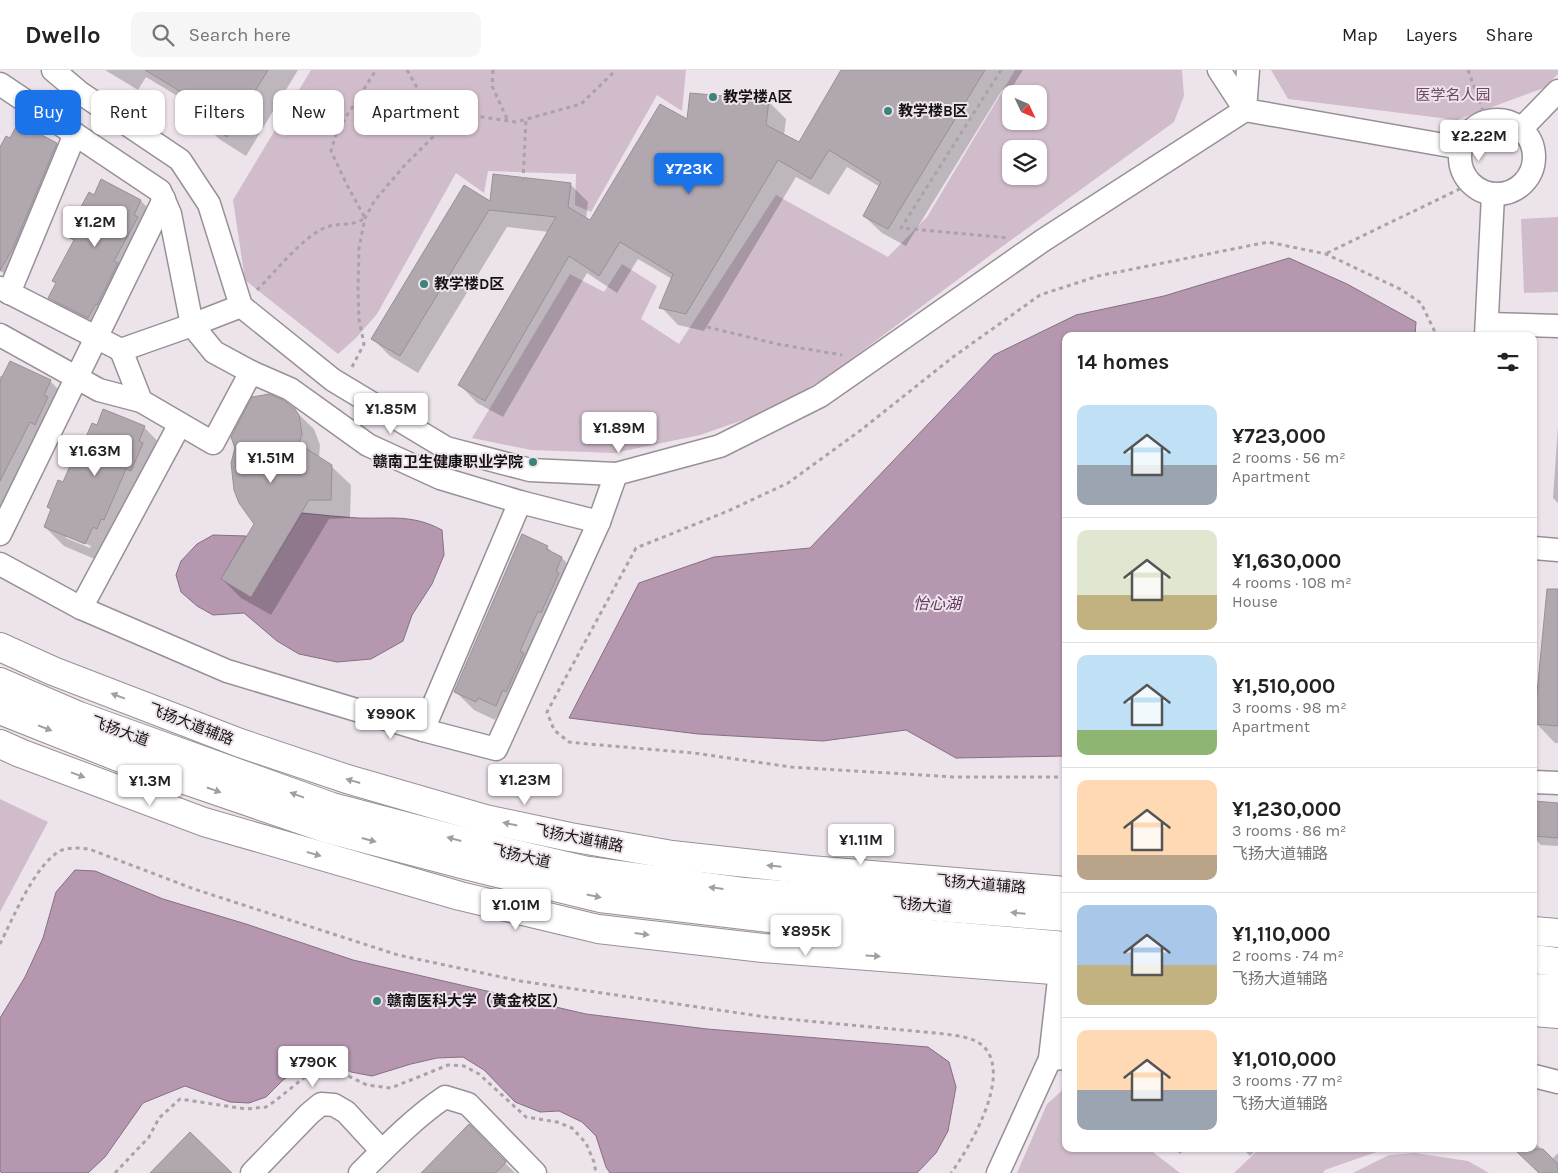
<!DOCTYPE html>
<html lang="en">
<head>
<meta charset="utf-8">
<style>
	:root { --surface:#fff; --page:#f6f6f6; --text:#222; --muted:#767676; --line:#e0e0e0; --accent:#1a73e8 }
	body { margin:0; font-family:Karla,"Noto Sans SC",sans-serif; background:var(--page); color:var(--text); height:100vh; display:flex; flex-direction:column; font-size:19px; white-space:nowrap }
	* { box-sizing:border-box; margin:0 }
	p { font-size:16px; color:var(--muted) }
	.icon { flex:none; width:28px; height:28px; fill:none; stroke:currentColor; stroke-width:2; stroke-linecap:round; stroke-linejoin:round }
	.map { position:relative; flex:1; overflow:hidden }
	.panel { position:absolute; left:1062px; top:262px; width:475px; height:820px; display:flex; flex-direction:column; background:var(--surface); border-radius:10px; box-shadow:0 1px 4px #0004 }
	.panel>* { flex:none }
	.banner { position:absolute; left:15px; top:20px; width:475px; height:45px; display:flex; gap:10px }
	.needle { width:32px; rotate:134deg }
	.buttons { position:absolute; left:1002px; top:15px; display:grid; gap:10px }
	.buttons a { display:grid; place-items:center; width:45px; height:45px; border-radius:10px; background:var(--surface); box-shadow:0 1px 4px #0004; font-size:25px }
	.price { position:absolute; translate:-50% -42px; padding:0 11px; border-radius:5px; background:#fff; color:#222; font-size:16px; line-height:32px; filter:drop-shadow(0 1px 2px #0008) }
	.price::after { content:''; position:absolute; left:50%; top:30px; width:15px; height:11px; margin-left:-8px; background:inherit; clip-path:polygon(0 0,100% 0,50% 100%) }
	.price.on { background:var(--accent); color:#fff }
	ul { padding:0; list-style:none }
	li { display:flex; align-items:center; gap:15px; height:125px; padding:0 15px }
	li+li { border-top:1px solid var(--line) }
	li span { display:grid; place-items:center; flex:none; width:140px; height:100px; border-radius:10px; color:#555 }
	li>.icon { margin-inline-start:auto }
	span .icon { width:60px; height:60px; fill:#fffc; stroke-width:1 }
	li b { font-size:21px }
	h2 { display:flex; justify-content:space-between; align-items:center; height:60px; padding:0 15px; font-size:21px }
	.chip { padding:0 18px; border-radius:10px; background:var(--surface); box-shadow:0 1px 4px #0004; font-size:18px; line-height:45px }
	.chip.on { background:var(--accent); color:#fff }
	header { display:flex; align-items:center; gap:30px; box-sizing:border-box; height:70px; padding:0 25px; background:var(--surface); border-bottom:1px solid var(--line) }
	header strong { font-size:24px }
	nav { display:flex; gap:28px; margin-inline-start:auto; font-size:18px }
	.search { width:350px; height:45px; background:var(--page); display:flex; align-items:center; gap:12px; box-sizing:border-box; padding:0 18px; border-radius:10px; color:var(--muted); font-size:19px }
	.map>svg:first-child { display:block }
</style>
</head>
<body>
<header>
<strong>Dwello</strong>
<div class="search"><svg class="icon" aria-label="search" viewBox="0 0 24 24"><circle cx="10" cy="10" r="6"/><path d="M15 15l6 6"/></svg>Search here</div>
<nav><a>Map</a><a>Layers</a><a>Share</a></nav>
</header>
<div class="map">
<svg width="1558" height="1103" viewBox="0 0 1558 1103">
	<rect width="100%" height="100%" fill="#ede4eb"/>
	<g fill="#d1bccc" fill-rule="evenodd">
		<polygon points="311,0 686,0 682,41 657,25 591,142 575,135 576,104 488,101 484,123 456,103 377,244 356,268 338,284 245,210 233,130"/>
		<path d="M1015,0H1182L1184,26L1174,52L996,181L830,305L769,341L700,365L614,383L531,380L472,368L570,204L604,222L622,194L657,216L641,249L679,274L776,125L888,187L927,147ZM1011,24H1039V51H1011ZM1011,79H1039V106H1011Z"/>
		<polygon points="1271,0 1558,0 1558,4 1544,18 1457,50 1288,29"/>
		<polygon points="1558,147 1558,222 1524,223 1521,149"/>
		<polygon points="0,729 48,752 0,842"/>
		<polygon points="1066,1017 1066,1079 1149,1079 1180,1103 1017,1103 1047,1034"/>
		<polygon points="1259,1079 1385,1079 1325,1100 1323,1103 1234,1103"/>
		<polygon points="1415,1083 1468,1091 1489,1103 1353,1103 1389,1085"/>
	</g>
	<g fill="#b597af" stroke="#856f81">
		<polygon points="1289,188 1347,214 1416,252 1415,266 1066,266 1066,686 956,688 906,660 823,671 698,664 569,648 639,513 714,487 810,478 994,285 1076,245 1164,226"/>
		<path d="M302,443C321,445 340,447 359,448C391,449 412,444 442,460L444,485L432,514L412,545L403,571L371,589L337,592L299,584L277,571L244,543L213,545L197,536L181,522L176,505L181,491L197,474L213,465L246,466L221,509L251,527Z"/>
		<polygon points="75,800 95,801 163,829 246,854 353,890 586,944 707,959 928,977 949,992 956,1017 948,1061 936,1083 917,1103 610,1103 606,1097 596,1066 582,1052 559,1041 540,1042 515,1032 484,1000 463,987 437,988 411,994 372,1006 351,1002 330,989 313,989 283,1010 266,1027 249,1033 230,1032 185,1016 143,1033 105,1087 88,1103 2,1103 0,1101 0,948 25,907 43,868 56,822"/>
	</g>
	<g fill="#0003" fill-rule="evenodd">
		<polygon points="105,0 298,0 246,86 219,69 200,50 204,42 146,7 138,20"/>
		<polygon points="842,0 1023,0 1011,19 1002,20 906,176 882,163 864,146 880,117 847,97 829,125 796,107 704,261 678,255 661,237 672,209 638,189 617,223 587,203 503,347 477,333 460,315 549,162 507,157 418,303 390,286 372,268 491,133 570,114 588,132 586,149 591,152 688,51 768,31 786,49 784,65 799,73"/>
		<polygon points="11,70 56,74 75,93 32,198 23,213 0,201 0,80"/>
		<polygon points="102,111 141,131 160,150 133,210 136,213 117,253 115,253 108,267 69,247 50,228 57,214 54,211 75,171 81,152 77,148 94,126"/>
		<polygon points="0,306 50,311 69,330 0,441"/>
		<polygon points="294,340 314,359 320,375 319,388 331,396 351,415 350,448 329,449 271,545 241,528 222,509 255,454"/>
		<path d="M97,356L144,357L163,377L104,493L64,476L45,457L52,440L48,437L74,399ZM66,465L91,476L90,478L66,468Z"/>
		<polygon points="1558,357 1558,433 1553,428"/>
		<polygon points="547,477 555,485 562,488 581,507 515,654 497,646 495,650 474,640 455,621"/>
		<polygon points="1558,532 1558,673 1555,673 1536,653"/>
		<polygon points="1534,732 1558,734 1558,776 1541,775 1534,768"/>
		<polygon points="469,1056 515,1103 423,1103"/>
		<polygon points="1534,1072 1552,1089 1558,1083 1558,1103 1541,1103 1516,1079 1534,1079"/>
		<polygon points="1174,1079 1185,1079 1180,1084"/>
		<polygon points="1243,1079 1257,1079 1250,1086"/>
	</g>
	<g fill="#b1a8af" stroke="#989096">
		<polygon points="145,0 268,0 227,67 198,50 206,37"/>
		<polygon points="841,0 985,0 888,159 863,146 881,112 829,80 811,109 778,90 686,244 659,238 673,204 620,172 599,206 569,186 485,331 458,315 556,147 489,140 400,286 371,269 464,115 490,131 493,104 571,113 568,137 590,150 660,34 687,49 690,23 769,30 766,55 799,72"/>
		<polygon points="18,53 57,73 13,178 0,201 0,77 6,66 10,68"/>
		<polygon points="101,109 141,130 134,145 138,147 114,191 118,193 97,235 96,234 88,248 48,228 56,213 52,211 74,170 70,168 80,151 75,148 89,122 94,125"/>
		<polygon points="10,291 51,310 44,325 48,327 35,355 30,352 0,411 0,311"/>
		<polygon points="269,324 283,330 295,339 299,345 302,364 299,374 332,395 331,430 309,430 251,527 221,509 254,454 239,433 234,420 231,393 235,378 231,367 252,327"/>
		<polygon points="103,339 145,356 139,371 143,373 131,401 126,399 104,450 101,449 97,459 93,457 85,474 44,457 51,439 47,437 58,410 63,412 70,396 73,397 92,353 97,355"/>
		<polygon points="522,464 548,476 546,479 562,487 556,501 559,503 541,543 538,541 520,581 524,583 506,622 503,620 496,636 478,628 476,632 454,622"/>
		<polygon points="1547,519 1558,519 1558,656 1534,654"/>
		<polygon points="1534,731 1558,733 1558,768 1534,766"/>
		<polygon points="469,1054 506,1092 496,1103 421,1103"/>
		<polygon points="190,1062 232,1103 150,1103"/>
		<polygon points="1514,1079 1543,1079 1558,1094 1558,1103 1539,1103"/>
	</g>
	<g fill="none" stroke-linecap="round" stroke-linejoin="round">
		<defs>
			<g id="minor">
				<polyline points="53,0 79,22 180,90 209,134 241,236 333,310 446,378 530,400 616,404 720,376 820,326 1042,171 1245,40 1219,0"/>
				<polyline points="1248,0 1245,40 1461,78"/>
				<polyline points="0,14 160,121 170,144 192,255 241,236"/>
				<circle cx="1497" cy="87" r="37"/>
				<polyline points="1521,59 1558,21"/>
				<polyline points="0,218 121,280 192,255 214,282 251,302 290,319 368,375 440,408 520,432 599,452"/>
				<polyline points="9,223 75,64"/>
				<polyline points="1487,254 1558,256"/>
				<polyline points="0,265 99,320 141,331"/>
				<polyline points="1486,266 1493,125"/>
				<polyline points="121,280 141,331 213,373 251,302"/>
				<polyline points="0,464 164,129"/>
				<polyline points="1534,478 1558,480"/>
				<polyline points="0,494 81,538 227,601 423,660 496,679 599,452 616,404"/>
				<polyline points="81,538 180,354"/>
				<polyline points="423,660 520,432"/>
				<polyline points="1534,712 1558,713"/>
				<polyline points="1062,883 1050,989 1066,988"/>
				<polyline points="1534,1006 1558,1012"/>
				<polyline points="252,1103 309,1044 321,1034 334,1035 346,1042 382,1081"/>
				<path d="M360,1103C387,1076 414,1048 445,1027L468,1034L535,1103"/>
				<polyline points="998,1103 1050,989"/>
			</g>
			<g id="tertiary">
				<polyline points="0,577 53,601 240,673 347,709 485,749 570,767 672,785 810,800 1066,821"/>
				<polyline points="0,674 20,683 204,752 460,826 598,859 763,878 1066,901"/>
				<polyline points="1534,861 1558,863"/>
				<polyline points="1534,942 1558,944"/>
			</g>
			<g id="primary">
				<polyline points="0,612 79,646 332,737 477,775 583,800 745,822 1066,847"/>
				<polyline points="0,640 121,688 328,759 469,796 600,828 837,856 1066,876"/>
				<polyline points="1534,889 1558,892"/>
				<polyline points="1534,918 1558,919"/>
			</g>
		</defs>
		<use href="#minor" stroke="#999097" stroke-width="25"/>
		<use href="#tertiary" stroke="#999097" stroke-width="30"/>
		<use href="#primary" stroke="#999097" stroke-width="30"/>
		<g stroke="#aaa2a8" stroke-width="3" stroke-dasharray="4 4" stroke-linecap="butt">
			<polyline points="407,0 419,21 452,53"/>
			<polyline points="493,0 492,16 508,51"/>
			<polyline points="1001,0 901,158 1009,168"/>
			<polyline points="1468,0 1487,52"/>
			<polyline points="523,111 526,50"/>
			<polyline points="1327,183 1470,114"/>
			<path d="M257,220C276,201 301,169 324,158C337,152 353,157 365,148L346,113L331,81L337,61L376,0"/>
			<polyline points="707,257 777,274 842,285"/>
			<polyline points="352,297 364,274 359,249 358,219 359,178 365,148 375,130 405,95 433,67 452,53 482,47 516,52 581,34 616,0"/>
			<polyline points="1066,707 953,707 791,697 694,683 588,674 569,672 554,660 547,642 636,478 728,441 788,413 861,360 953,287 1040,225 1098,206 1268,172 1326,184 1402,220 1421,233 1435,262 1435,266"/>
			<path d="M0,874C13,848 36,792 62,780C71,777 80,778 89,779L194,819L398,885L520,911L650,930L766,947L945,964C958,966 974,967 984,977C1012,1006 970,1077 951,1103"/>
			<polyline points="115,1103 149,1067 159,1048 180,1029 246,1039 266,1037 275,1031 306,1006 324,1003 346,1005 367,1015 391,1018 448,995 464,996 479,1004 526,1047 557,1052 572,1058 586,1073 594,1092 596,1103"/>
		</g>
		<use href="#minor" stroke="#fff" stroke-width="22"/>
		<use href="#tertiary" stroke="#fff" stroke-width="28"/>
		<use href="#primary" stroke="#fff" stroke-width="28"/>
	</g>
	<defs><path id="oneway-solid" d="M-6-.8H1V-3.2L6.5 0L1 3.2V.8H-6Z" transform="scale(1.25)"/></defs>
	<g fill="#a1a0a1">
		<use href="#oneway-solid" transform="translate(118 626) rotate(-159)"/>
		<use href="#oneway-solid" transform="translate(45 658) rotate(21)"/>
		<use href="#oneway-solid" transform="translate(78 705) rotate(20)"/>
		<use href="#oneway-solid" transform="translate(353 711) rotate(-164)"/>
		<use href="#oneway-solid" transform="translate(214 720) rotate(19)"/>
		<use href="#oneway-solid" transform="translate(297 725) rotate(-160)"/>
		<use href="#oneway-solid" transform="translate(510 754) rotate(-168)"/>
		<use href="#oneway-solid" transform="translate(454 769) rotate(-165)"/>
		<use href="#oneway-solid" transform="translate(369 770) rotate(15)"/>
		<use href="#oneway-solid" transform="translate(314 784) rotate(16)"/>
		<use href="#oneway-solid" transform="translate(774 796) rotate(-174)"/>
		<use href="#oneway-solid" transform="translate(716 818) rotate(-173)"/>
		<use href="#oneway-solid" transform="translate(594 826) rotate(12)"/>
		<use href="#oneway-solid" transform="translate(1018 843) rotate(-175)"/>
		<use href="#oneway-solid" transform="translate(642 864) rotate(7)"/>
		<use href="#oneway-solid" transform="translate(873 886) rotate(4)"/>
	</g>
	<g fill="#3e8379" stroke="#ede4eb" stroke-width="2">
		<circle cx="713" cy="27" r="5"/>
		<circle cx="888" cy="41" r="5"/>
		<circle cx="424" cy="214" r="5"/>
		<circle cx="533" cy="392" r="5"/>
		<circle cx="377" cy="931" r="5"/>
	</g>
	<g text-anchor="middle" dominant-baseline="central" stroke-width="4" stroke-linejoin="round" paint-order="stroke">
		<g font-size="15" fill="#704569" stroke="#ede4eb">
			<text x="1453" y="25">医学名人园</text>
		</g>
		<g font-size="15" font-weight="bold" fill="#151215" stroke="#ede4eb" text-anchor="start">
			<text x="723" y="27">教学楼A区</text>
			<text x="898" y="41">教学楼B区</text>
			<text x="434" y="214">教学楼D区</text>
			<text x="523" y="392" text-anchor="end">赣南卫生健康职业学院</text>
			<text x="387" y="931">赣南医科大学（黄金校区）</text>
		</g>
		<g font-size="15" fill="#151215" stroke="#ede4eb">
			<text transform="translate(191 654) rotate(21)">飞扬大道辅路</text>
			<text transform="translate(120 661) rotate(20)">飞扬大道</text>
			<text transform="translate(579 768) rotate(11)">飞扬大道辅路</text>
			<text transform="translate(521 786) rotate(13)">飞扬大道</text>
			<text transform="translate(981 814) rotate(5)">飞扬大道辅路</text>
			<text transform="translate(922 835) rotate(5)">飞扬大道</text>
		</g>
		<g font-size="16" font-style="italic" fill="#62385c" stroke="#ede4eb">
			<text x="937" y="533">怡心湖</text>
		</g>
	</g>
</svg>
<div class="buttons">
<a><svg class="needle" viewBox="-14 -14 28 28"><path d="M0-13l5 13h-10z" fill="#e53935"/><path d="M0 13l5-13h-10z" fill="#767676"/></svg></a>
<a><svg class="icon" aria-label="layers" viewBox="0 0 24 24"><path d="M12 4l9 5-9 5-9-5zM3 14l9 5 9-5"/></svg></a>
</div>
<b class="price" style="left:1479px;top:92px">¥2.22M</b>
<b class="price on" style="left:689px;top:125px">¥723K</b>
<b class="price" style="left:95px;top:178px">¥1.2M</b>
<b class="price" style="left:391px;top:365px">¥1.85M</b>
<b class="price" style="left:619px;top:384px">¥1.89M</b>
<b class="price" style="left:95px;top:407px">¥1.63M</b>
<b class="price" style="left:271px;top:414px">¥1.51M</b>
<b class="price" style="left:391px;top:670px">¥990K</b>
<b class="price" style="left:525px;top:736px">¥1.23M</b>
<b class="price" style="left:150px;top:737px">¥1.3M</b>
<b class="price" style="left:861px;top:796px">¥1.11M</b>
<b class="price" style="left:516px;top:861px">¥1.01M</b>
<b class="price" style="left:806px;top:887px">¥895K</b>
<b class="price" style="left:313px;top:1018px">¥790K</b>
<div class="banner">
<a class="chip on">Buy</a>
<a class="chip">Rent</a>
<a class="chip">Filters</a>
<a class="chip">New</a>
<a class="chip">Apartment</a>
</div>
<section class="panel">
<h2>14 homes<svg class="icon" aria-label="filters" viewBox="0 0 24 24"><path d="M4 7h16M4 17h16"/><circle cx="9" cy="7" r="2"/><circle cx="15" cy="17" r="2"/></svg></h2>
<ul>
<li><span style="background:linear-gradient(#bfe0f5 60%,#9aa5b1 0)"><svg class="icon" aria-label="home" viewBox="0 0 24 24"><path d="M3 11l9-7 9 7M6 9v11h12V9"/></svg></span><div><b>¥723,000</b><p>2 rooms · 56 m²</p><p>Apartment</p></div></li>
<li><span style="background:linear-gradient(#dfe7d0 65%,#c2b280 0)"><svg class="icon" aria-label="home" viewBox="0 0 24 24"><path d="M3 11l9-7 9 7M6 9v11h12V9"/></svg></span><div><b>¥1,630,000</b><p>4 rooms · 108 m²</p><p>House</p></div></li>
<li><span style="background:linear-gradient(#bfe0f5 75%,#8fb573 0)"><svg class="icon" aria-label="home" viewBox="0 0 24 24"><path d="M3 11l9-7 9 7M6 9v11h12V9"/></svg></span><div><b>¥1,510,000</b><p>3 rooms · 98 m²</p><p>Apartment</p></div></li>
<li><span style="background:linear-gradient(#ffd9b3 75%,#b9a48a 0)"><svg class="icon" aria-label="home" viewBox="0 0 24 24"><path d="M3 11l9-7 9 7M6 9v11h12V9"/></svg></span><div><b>¥1,230,000</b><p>3 rooms · 86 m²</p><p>飞扬大道辅路</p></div></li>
<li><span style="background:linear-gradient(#a9c7e8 60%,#c2b280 0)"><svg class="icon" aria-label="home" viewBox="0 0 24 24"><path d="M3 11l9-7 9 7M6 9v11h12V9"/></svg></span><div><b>¥1,110,000</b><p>2 rooms · 74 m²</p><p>飞扬大道辅路</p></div></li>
<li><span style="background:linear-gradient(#ffd9b3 60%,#9aa5b1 0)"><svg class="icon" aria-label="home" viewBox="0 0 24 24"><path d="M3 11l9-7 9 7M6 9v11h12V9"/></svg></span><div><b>¥1,010,000</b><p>3 rooms · 77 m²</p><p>飞扬大道辅路</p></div></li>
</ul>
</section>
</div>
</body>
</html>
